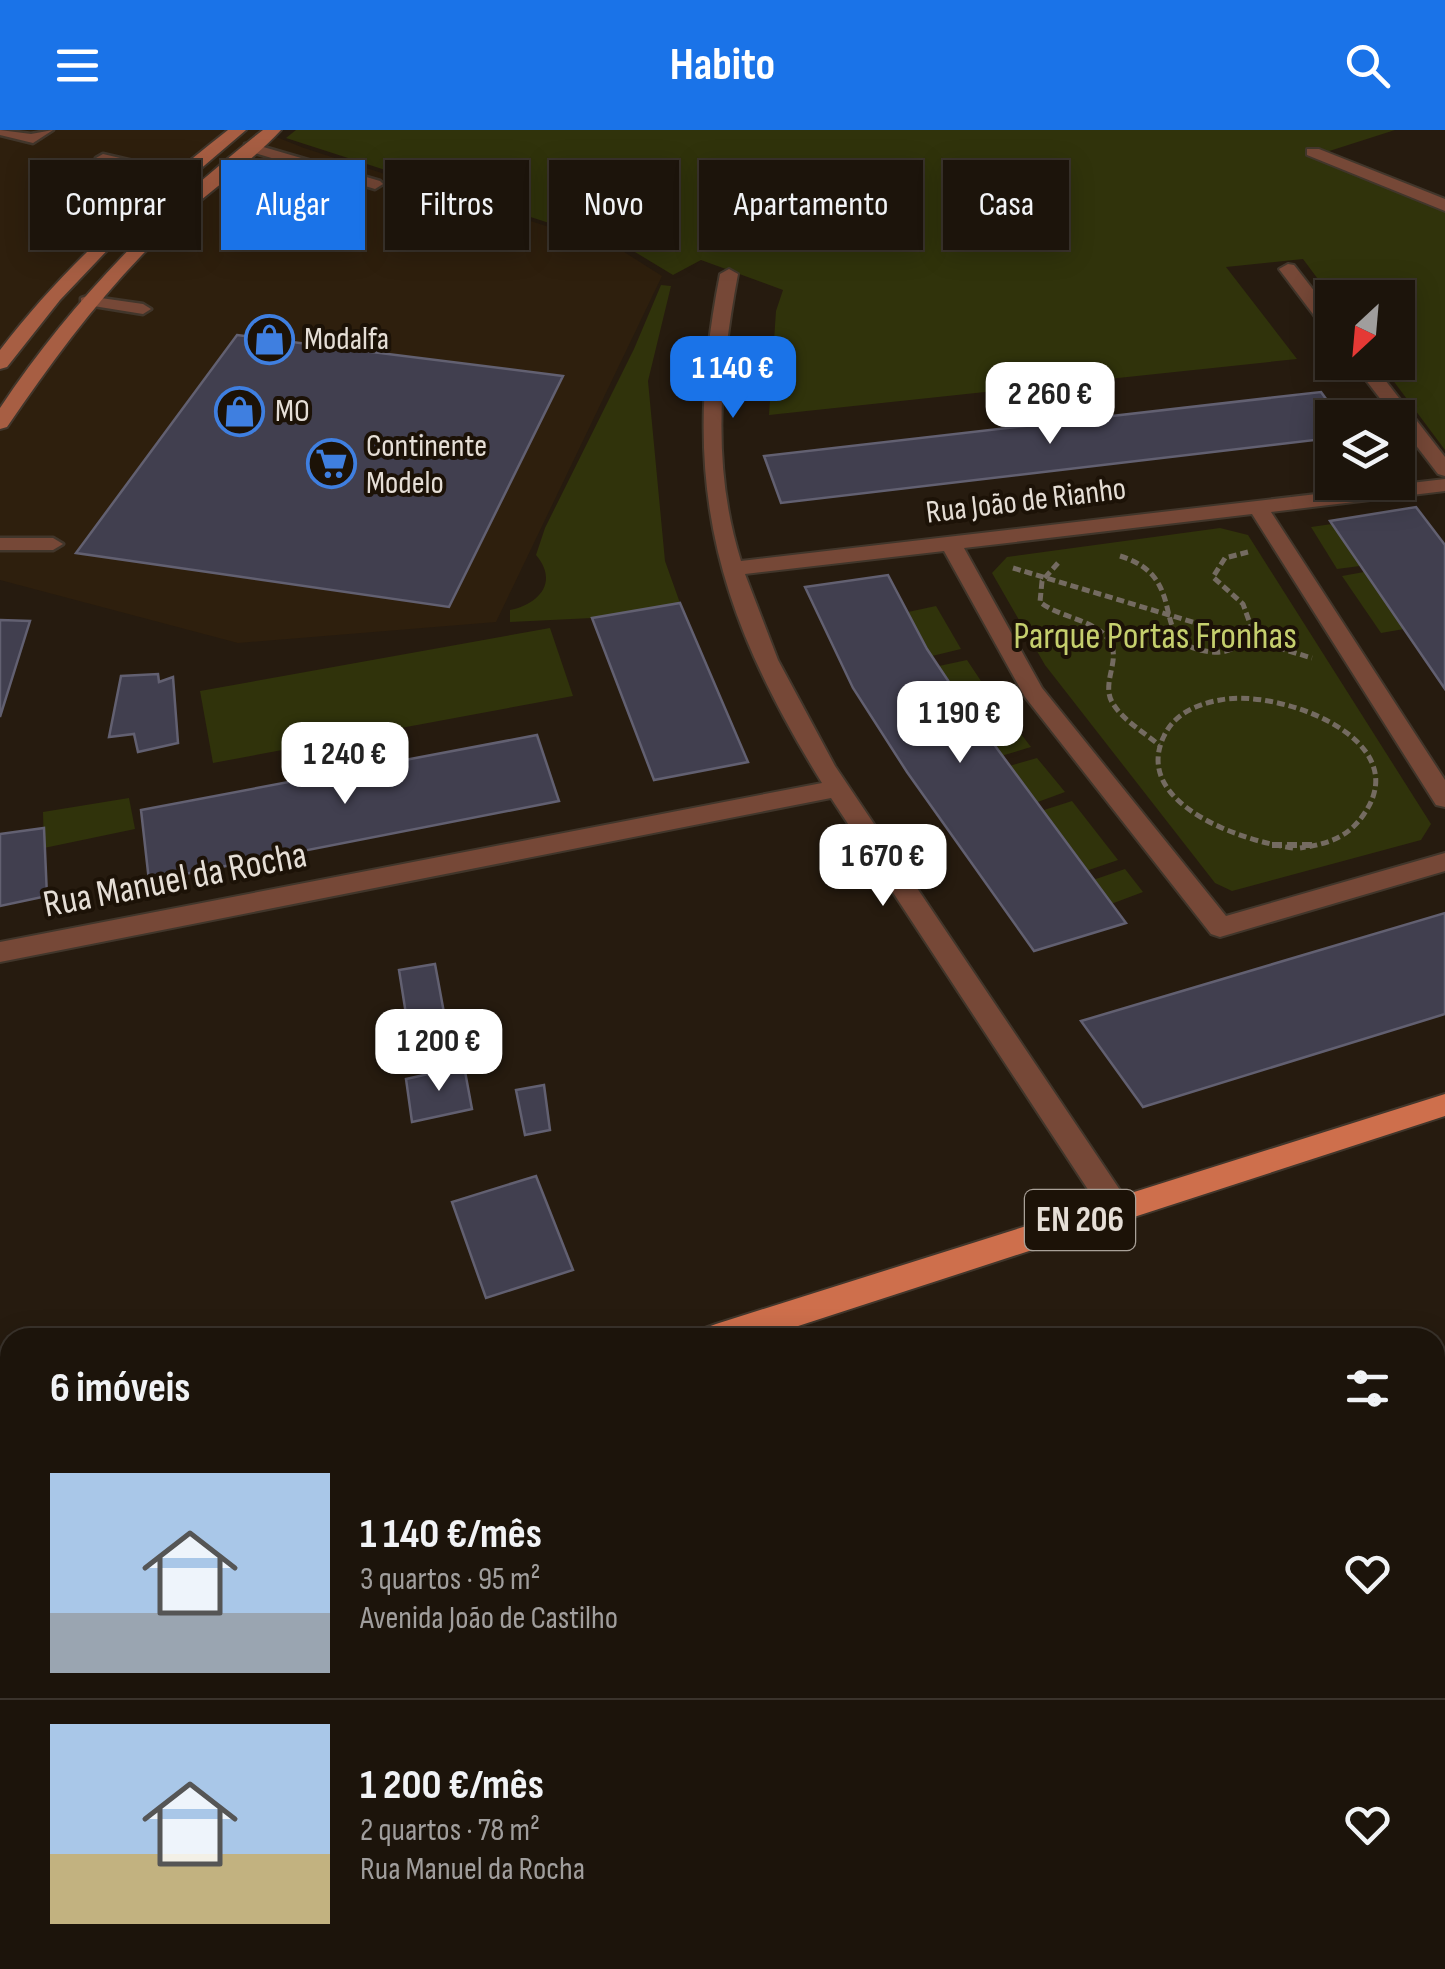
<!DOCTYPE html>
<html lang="pt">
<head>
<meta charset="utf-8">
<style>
	:root { --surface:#1c140b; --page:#251d14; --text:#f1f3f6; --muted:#a09e9d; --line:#3a332c; --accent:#1a73e8 }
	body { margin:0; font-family:"Sofia Sans Condensed",sans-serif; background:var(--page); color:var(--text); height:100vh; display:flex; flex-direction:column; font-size:38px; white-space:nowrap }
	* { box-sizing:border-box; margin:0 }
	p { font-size:32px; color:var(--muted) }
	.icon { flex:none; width:55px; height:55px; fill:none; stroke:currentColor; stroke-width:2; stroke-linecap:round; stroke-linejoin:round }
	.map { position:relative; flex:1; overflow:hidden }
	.panel { position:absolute; left:0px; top:1198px; width:1445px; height:642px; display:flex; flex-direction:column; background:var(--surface); border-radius:30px 30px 0 0; box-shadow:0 5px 25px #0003,0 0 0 2px var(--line) }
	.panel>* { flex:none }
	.hud { position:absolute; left:30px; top:30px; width:1385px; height:90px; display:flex; gap:20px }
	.needle { width:65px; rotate:206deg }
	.tools { position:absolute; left:1315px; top:150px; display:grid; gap:20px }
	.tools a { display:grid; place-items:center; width:100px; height:100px; border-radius:0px; background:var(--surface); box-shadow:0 5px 25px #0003,0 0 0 2px var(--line); font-size:50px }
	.price { position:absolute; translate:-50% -85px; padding:0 22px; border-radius:20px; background:#fff; color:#222; font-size:32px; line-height:65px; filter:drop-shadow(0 2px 5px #0008) }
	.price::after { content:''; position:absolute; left:50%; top:60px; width:30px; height:22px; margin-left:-15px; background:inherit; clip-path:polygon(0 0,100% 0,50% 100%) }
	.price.on { background:var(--accent); color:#fff }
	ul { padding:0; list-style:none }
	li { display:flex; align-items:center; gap:30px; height:250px; padding:0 50px }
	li+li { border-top:2px solid var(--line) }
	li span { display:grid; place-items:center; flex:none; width:280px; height:200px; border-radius:0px; color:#555 }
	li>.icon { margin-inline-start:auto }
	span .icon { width:120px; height:120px; fill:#fffc; stroke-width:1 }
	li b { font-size:42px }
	h2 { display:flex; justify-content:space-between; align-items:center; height:120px; padding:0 50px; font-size:42px }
	.tag { padding:0 35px; border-radius:0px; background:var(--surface); box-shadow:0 5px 25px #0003,0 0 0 2px var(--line); font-size:35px; line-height:90px }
	.tag.on { background:var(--accent); color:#fff }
	header { display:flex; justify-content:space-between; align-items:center; height:130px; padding:0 50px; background:var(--accent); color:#fff; font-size:45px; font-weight:700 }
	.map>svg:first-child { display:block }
</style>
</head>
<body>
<header><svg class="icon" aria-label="menu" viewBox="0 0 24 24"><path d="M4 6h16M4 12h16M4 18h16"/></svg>Habito<svg class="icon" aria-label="search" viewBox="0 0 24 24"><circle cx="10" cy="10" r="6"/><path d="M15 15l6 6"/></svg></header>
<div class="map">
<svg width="1445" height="1839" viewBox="0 0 1445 1839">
	<rect width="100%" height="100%" fill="#261b0f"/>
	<polygon fill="#2e1f0d" points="0,0 259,0 304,18 621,120 662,146 496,492 238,513 0,450"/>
	<g fill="#30330b">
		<polygon points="296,0 1395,0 1320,24 1445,80 1445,320 1380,233 1398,232 1398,168 1332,168 1303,129 1226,137 1297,229 769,285 776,181 783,160 701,130 673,145 630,119 286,8"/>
		<path d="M661,155L671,156L648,251L665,431L680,473L592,488L510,492V480C539,474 559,452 536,425L545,398L634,219Z"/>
		<polygon points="1332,394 1360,436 1337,439 1311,397"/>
		<polygon points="1220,398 1248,405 1431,694 1421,710 1232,761 1215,753 1045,535 992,443 1007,427"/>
		<polygon points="1364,442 1404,499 1381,503 1342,446"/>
		<polygon points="936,476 961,519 932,526 908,482"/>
		<polygon points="550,498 573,566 213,633 200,561"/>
		<polygon points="967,530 987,560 959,567 939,536"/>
		<polygon points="994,569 1031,617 1001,626 966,576"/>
		<polygon points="1037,628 1065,662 1035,673 1009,636"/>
		<polygon points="129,668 135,699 44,718 43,682"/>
		<polygon points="1072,671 1118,730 1086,741 1041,681"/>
		<polygon points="1125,739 1143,762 1111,774 1093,750"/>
	</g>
	<g fill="#413f4f" stroke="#626071" stroke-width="2.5">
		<polygon points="237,205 563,246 449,477 76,423"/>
		<polygon points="1321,262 1340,288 1332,288 1332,308 781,373 764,326"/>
		<polygon points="1416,377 1445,415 1445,559 1330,391"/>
		<polygon points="888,445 927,519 959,567 1126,793 1034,821 907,642 853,558 805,457"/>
		<polygon points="680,473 748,632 654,650 592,488"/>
		<polygon points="0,490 30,491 0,587"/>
		<polygon points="158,544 159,552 173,547 178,613 138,622 134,604 109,607 121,546"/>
		<polygon points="537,605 559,671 149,751 141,680"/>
		<polygon points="44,698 47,766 0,776 0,704"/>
		<polygon points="1445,783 1445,884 1143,977 1081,891"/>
		<polygon points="435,834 449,910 411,916 399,840"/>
		<polygon points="464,936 472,979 412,992 406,949"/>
		<polygon points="544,955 550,1000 525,1005 516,960"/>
		<polygon points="536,1046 573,1140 486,1168 452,1072"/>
	</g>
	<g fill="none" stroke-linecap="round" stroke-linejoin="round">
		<defs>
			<g id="service">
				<polygon points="0,0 31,4 53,0 33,13 0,5"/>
				<polygon points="250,13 380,51 383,54 375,59 245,20 245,14"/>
				<polygon points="103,24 184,43 186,46 179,50 98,31 96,28"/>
				<polygon points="87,166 143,174 151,179 143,184 81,174 81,168"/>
				<polygon points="0,408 53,408 63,414 53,420 0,420"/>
			</g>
			<g id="minor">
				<polygon points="1307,19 1319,19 1445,69 1445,81 1307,25"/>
				<polygon points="1288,134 1294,135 1332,184 1332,201 1325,200 1279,139"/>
				<path d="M729,139L738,144C720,240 711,336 741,431L1445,349V361L1271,382L1445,650V677L1436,675L1252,384L964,418L1042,558L1226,786L1445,723V741L1220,807L1211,804L1025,567L944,421L745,444L778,530L835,636L1126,1069L1131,1078L1126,1087L1116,1090L1106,1087L831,668L0,832V812L822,653C713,477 680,348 720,144Z"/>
				<polygon points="1352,232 1371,232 1445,327 1445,346 1438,344"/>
				<polygon points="101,1830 139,1830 140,1839 100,1839"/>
			</g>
			<g id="secondary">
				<path d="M228,0H246L116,111L60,170L7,237L0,239V220C65,135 144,66 228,0Z"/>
				<path d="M263,0H281C250,34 201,67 166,101C104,160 55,227 7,297L0,299V278C72,170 161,80 263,0Z"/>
			</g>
			<g id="primary">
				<polygon points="1445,964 1445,986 761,1208 701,1208 705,1198 716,1194"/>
				<polygon points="10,1419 10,1453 0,1457 0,1423"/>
			</g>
		</defs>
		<use href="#service" stroke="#41362b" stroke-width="5"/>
		<use href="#minor" stroke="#41362b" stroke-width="4"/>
		<use href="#secondary" stroke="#41362b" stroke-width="4"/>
		<use href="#primary" stroke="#41362b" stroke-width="4"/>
		<g stroke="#746b61" stroke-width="5" stroke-dasharray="8 4" stroke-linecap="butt">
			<path d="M1120,426C1133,430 1145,436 1154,447C1178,478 1157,516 1212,522C1229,524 1242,515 1253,502L1243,474L1213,447L1225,428L1248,422"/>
			<path d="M1058,433L1042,451L1040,472C1060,488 1094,489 1109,510C1122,529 1101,552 1112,572C1122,590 1144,602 1159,615"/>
			<polyline points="1013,438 1312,528"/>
			<path d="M1293,718C1244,712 1131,674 1164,606C1174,584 1197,574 1220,570C1277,558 1417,608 1364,684C1348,708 1327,714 1300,718"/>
		</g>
		<polyline stroke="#746b61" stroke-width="6" stroke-dasharray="10 5" stroke-linecap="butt" points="1272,715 1317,715"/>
		<use href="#service" fill="#764837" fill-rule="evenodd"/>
		<use href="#minor" fill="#764837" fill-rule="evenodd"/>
		<use href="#secondary" fill="#a75e43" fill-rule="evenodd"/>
		<use href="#primary" fill="#ce6f4c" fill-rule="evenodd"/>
	</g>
	<defs>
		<symbol id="shop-ring" viewBox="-11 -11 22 22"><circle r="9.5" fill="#1c1207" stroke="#3f7fe0" stroke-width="1.5"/><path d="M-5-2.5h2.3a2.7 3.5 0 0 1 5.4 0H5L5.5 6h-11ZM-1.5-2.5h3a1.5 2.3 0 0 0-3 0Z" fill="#3f7fe0"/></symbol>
		<symbol id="supermarket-ring" viewBox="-11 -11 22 22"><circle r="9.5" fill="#1c1207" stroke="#3f7fe0" stroke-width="1.5"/><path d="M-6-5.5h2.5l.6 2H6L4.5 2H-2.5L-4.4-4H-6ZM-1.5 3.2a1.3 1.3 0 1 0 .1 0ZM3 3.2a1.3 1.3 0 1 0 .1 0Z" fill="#3f7fe0"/></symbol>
	</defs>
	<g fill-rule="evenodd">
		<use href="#shop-ring" x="242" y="182" width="55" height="55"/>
		<use href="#shop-ring" x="212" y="254" width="55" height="55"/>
		<use href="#supermarket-ring" x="304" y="306" width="55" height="55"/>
	</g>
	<g text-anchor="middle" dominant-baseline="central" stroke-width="8" stroke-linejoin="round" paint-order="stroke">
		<g font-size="32" fill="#e5ded6" stroke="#1c1207" text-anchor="start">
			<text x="304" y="209">Modalfa</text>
			<text x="275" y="281">MO</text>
			<text x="366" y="316">Continente<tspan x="366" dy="37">Modelo</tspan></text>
		</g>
		<g font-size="32" fill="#e5ded6" stroke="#1c1207">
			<text transform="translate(1026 371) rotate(-7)">Rua João de Rianho</text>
		</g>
		<rect fill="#1c1207" stroke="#a9a198" stroke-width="2.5" x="1025" y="1060" width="110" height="60" rx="8"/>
		<g font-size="35" font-weight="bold" fill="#e5ded6">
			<text x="1080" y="1090">EN 206</text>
		</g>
		<g font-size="38" fill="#c5cf6d" stroke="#1c1207">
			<text x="1155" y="506">Parque Portas Fronhas</text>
		</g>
		<g font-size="38" fill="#e5ded6" stroke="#1c1207">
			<text transform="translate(175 750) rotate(-11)">Rua Manuel da Rocha</text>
		</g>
	</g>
</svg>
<div class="tools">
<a><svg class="needle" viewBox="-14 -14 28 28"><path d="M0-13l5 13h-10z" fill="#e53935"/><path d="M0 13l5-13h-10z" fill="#a09e9d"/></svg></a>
<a><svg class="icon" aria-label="layers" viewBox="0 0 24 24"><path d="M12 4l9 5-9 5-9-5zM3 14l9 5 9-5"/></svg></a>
</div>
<b class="price on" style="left:733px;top:291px">1 140 €</b>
<b class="price" style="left:1050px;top:317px">2 260 €</b>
<b class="price" style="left:960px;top:636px">1 190 €</b>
<b class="price" style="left:345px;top:677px">1 240 €</b>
<b class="price" style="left:883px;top:779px">1 670 €</b>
<b class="price" style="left:439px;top:964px">1 200 €</b>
<div class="hud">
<a class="tag">Comprar</a>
<a class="tag on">Alugar</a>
<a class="tag">Filtros</a>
<a class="tag">Novo</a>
<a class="tag">Apartamento</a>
<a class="tag">Casa</a>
</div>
<section class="panel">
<h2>6 imóveis<svg class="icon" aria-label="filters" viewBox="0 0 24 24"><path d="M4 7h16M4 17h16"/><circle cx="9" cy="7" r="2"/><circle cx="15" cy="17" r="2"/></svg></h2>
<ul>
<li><span style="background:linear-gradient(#a9c7e8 70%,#9aa5b1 0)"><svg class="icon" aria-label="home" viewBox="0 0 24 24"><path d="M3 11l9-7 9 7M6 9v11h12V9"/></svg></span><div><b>1 140 €/mês</b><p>3 quartos · 95 m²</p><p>Avenida João de Castilho</p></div><svg class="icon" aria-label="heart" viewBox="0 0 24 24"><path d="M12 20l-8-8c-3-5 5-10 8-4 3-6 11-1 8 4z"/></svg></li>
<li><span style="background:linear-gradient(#a9c7e8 65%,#c2b280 0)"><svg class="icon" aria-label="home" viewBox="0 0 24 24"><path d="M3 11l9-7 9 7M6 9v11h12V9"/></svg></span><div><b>1 200 €/mês</b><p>2 quartos · 78 m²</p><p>Rua Manuel da Rocha</p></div><svg class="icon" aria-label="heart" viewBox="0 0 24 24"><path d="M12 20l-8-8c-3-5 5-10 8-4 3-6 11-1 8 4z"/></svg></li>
</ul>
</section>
</div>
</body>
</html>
